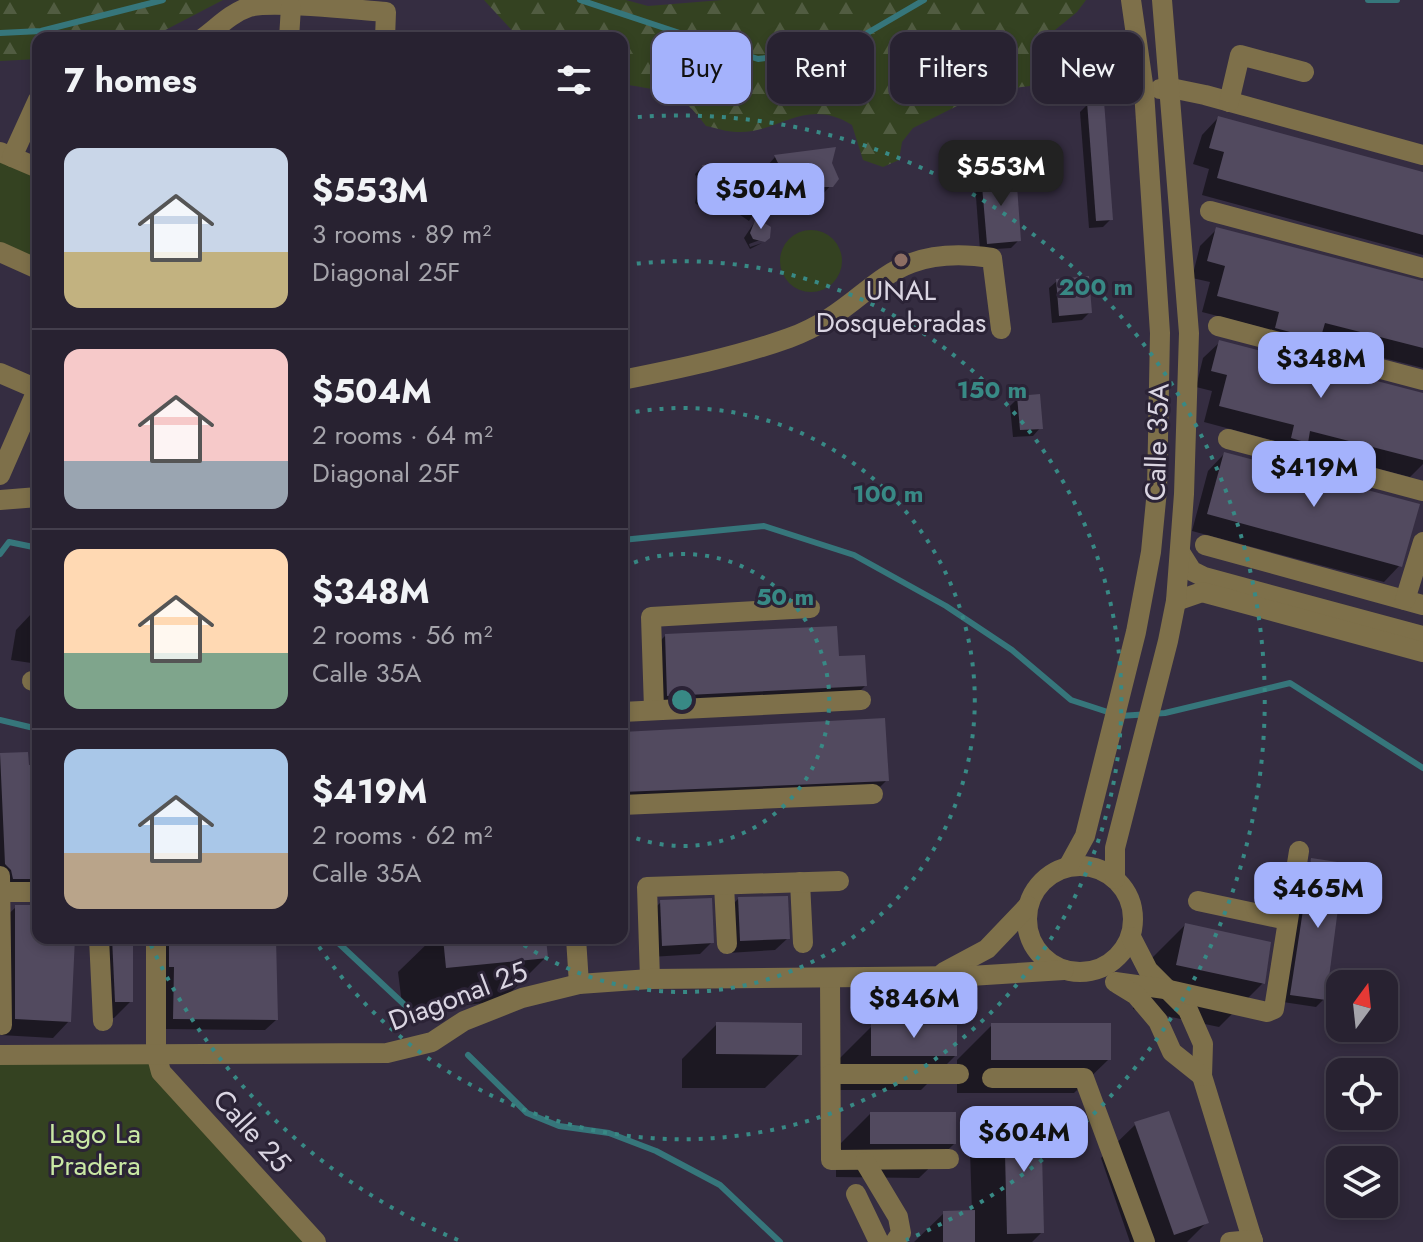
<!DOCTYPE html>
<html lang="en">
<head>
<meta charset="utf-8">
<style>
	:root { --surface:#282231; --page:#342f3d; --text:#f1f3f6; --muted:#a5a4ab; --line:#443f4d; --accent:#a4b2fc }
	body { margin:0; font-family:Jost,sans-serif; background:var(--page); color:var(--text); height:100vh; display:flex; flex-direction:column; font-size:30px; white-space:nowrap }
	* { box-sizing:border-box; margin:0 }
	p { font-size:26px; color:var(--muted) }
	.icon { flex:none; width:44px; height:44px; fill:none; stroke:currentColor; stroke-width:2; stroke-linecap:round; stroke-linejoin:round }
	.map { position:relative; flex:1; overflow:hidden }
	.sheet { position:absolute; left:32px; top:32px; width:596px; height:912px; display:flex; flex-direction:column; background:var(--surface); border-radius:16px; box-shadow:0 4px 12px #0003,0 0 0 2px var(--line) }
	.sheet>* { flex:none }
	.top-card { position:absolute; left:652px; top:32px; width:650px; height:72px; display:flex; gap:16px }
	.needle { width:52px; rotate:15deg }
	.controls { position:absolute; left:1326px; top:970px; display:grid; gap:16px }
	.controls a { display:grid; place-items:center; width:72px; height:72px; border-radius:16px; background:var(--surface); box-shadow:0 4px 12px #0003,0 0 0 2px var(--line); font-size:40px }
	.price { position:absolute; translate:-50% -68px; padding:0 18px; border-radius:16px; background:var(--accent); color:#111; font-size:26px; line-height:52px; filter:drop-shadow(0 2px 4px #0008) }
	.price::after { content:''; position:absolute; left:50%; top:48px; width:24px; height:18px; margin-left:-12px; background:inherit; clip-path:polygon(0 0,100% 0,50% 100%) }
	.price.selected { background:#222; color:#fff }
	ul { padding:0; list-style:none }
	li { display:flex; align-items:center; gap:24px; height:200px; padding:0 32px }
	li+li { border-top:2px solid var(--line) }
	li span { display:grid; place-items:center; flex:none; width:224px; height:160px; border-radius:16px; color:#555 }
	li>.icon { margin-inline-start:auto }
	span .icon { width:96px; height:96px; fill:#fffc; stroke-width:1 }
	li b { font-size:34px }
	h2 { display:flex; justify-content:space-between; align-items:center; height:96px; padding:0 32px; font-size:34px }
	.tag { padding:0 28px; border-radius:16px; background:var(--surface); box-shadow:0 4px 12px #0003,0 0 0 2px var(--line); font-size:28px; line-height:72px }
	.tag.selected { background:var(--accent); color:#111 }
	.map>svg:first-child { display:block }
</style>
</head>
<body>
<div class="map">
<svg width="1423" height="1242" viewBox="0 0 1423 1242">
	<defs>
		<pattern id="forest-firs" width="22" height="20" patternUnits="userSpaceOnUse" patternTransform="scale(2)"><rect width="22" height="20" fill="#344221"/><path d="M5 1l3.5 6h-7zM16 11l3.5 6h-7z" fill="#515c41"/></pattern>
	</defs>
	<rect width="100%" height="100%" fill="#352d41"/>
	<g fill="#344221">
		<polygon points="0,152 38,168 38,269 0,252"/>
		<circle cx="811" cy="261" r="31"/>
		<polygon points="156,1053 316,1242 0,1242 0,1055"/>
	</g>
	<g fill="url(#forest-firs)">
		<polygon points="0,0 223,0 150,38 38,38 38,59 0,61"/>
		<path d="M484,0H626L648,6L722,0H1086L1077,12L1049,35L1047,72L1030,86L985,92L913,128L902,142L899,160L883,167L863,160L852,125C805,96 779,134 737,132C727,132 716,128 706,126C680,90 664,91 622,84V38H519Z"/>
	</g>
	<g fill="#0007" fill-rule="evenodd">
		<polygon points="1088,104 1111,219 1103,227 1089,228 1080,112"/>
		<polygon points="1218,118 1423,174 1423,255 1202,195 1209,169 1193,164 1202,135"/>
		<path d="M775,157L830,163L831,185L823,194H811L800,186L782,201L764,197L749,221L721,202L705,211L695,203L699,184L695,174L702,167L724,165L722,172L769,168L768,165ZM702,171H706L708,185Z"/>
		<polygon points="982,176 1019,240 1011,248 980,250 975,184"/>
		<polygon points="756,220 768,237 749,244 750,247 762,243 750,249 744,238"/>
		<polygon points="1217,229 1423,283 1423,368 1316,341 1302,355 1264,328 1202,312 1210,282 1192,278 1200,246"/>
		<polygon points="1057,281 1090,312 1082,320 1052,323 1049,288"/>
		<polygon points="1220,342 1423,395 1423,464 1410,477 1299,448 1275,454 1279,442 1204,422 1212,391 1196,387 1203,358"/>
		<polygon points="1018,398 1040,428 1033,436 1013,437 1010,406"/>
		<polygon points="1224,454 1400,565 1384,582 1192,531 1208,471"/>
		<polygon points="32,613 38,614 38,664 11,660 16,630"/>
		<polygon points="665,636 865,686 849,702 651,712 649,652"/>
		<polygon points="622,734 887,780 870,797 622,809"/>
		<polygon points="0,755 27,767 38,767 38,938 73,938 69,1021 53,1038 0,1035 0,922 16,907 34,906 27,896 0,895"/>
		<polygon points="1312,860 1324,999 1316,1007 1283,1002 1304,868"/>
		<polygon points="738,899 788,938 775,950 728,953 726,911"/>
		<polygon points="661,902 712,942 700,954 650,957 649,914"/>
		<polygon points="1185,925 1263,983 1219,1027 1133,1009 1141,969"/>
		<polygon points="90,938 131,938 131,1001 114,1018 99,1018"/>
		<polygon points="159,938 274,938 276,1020 265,1030 164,1029"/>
		<polygon points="433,938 544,938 546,957 502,1001 403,1012 398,972"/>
		<polygon points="717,1024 800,1054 765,1088 682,1088 682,1059"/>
		<polygon points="992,1025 1109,1059 1074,1093 957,1093 957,1060"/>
		<polygon points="872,1026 955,1056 921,1090 837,1090 838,1060"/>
		<polygon points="870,1114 954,1144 919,1178 836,1177 836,1148"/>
		<polygon points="1005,1116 1042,1232 1032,1242 914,1242 944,1213 972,1212 970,1151"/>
		<polygon points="1136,1124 1207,1222 1187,1242 1130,1242 1101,1158"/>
	</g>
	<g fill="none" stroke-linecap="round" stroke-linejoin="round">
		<g stroke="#36767b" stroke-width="6">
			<polyline points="580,0 758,59 840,49 924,0"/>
			<polyline points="1368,0 1397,0"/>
			<polyline points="0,33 41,31 163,0"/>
			<polyline points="622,540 764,526 854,555 946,606 1012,650 1071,700 1120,716 1165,713 1290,683 1423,768"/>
			<polyline points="0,554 9,542 38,548"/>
			<polyline points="0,720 38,729"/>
			<polyline points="333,938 409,1009"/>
			<polyline points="468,1055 527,1113 559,1126 609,1133 656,1151 720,1185 780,1242"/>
		</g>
	</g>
	<g fill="#524a5f">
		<polygon points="1104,101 1113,220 1096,221 1087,102"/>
		<polygon points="1218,116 1423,172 1423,235 1217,178 1224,152 1209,148"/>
		<polygon points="836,147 832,163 839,179 833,187 819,187 809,180 791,194 770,189 758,215 730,195 714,204 702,195 706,175 702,165 726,163 724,170 779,165 774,155"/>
		<polygon points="1016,172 1021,241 987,244 981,174"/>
		<polygon points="756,218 771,227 770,238 765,242 753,239 750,233"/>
		<polygon points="1216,227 1423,281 1423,348 1325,323 1320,340 1275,328 1279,312 1217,296 1225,266 1207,261"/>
		<polygon points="1089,276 1092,313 1059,316 1056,279"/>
		<polygon points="1219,340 1423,393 1423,460 1310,431 1308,443 1291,438 1294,425 1219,406 1227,375 1211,371"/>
		<polygon points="1040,394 1043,429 1020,430 1017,396"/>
		<polygon points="1224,452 1420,504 1402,567 1207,514"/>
		<polygon points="837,626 839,656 865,655 867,686 667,696 665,634"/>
		<polygon points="885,718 889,781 622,792 622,732"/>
		<polygon points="28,752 29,765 38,765 38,879 13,879 11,870 5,864 0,753"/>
		<polygon points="1311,858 1344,863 1326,1000 1290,995"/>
		<polygon points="788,896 790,939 740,941 738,897"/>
		<polygon points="712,898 714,943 662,946 660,900"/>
		<polygon points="15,905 38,905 38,938 75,938 71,1022 15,1019"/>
		<polygon points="1185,923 1271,942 1265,984 1176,965"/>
		<polygon points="112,938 133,938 133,1002 115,1002"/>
		<polygon points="169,938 276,938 278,1020 173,1019 174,967 169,967"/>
		<polygon points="443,938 546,938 548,958 446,968"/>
		<polygon points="716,1022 802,1023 802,1055 716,1054"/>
		<rect x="991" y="1023" width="120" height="37"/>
		<polygon points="871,1024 957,1025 957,1056 871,1056"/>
		<polygon points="1169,1111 1209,1223 1174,1235 1134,1122"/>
		<rect x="870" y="1112" width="86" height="32"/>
		<polygon points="1041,1113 1044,1233 1007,1234 1004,1114"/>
		<polygon points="975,1210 975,1242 943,1242 943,1211"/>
	</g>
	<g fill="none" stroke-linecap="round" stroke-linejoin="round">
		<g stroke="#7e704a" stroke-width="20">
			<path d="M203,38C218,27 231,13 249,7C272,0 357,10 386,12L385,38"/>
			<polyline points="289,38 291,7"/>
			<polyline points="1160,89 1171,88 1205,95 1423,155"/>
			<polyline points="1229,102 1240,55 1304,72"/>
			<polyline points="0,152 38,168"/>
			<polyline points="12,157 38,100"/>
			<polyline points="1210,211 1423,268"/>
			<polyline points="0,252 38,269"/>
			<polyline points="1218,326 1423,380"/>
			<polyline points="0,373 37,389"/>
			<path d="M622,380C677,369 736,357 789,338C875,307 879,241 992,258L1001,329"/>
			<polyline points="1228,439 1423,491"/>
			<polyline points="0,475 38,388"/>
			<polyline points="0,500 38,497"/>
			<polyline points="1205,545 1423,605"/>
			<polyline points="1180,552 1192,571 1204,577 1423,636"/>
			<polyline points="1405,600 1423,542"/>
			<polyline points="1176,601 1202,592 1423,652"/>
			<polyline points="32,681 38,682"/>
			<polyline points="654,709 651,617 810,608"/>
			<polyline points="622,712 861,700"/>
			<polyline points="622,805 873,794"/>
			<circle cx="1080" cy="919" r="53"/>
			<polyline points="1068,867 1085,836 1136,632 1151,552 1157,490 1160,333 1144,91 1131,0"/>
			<polyline points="0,876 2,1025"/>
			<polyline points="1115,879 1115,848 1168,641 1176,601 1184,494 1189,333 1162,0"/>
			<polyline points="800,882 803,943"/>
			<polyline points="724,885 727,944"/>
			<polyline points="0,892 38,892"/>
			<polyline points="1198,901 1287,920"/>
			<polyline points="1131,937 1148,970 1188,1010 1203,1044 1202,1076 1253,1242"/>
			<polyline points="99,938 103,1021"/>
			<polyline points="156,938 156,1053 161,1072 316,1242"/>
			<polyline points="576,938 579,984"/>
			<polyline points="944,972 987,949 1028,906"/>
			<polyline points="830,978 831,1160 949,1159"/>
			<polyline points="650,979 647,887 839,881"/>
			<polyline points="1115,982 1165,989 1267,1012 1274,1009 1299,851"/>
			<polyline points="1118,984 1136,995 1158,1021 1172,1052 1202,1076"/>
			<polyline points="0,1055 387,1053 432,1042 464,1021 522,998 579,984 650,979 970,976 1064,970"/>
			<polyline points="831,1074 959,1074"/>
			<polyline points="992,1078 1084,1078 1145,1242"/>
			<polyline points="865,1162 898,1217 901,1233 895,1242"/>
			<polyline points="856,1194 879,1242"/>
			<polyline points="1230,1242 1253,1240"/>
		</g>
	</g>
	<g fill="none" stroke="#388985" stroke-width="4" stroke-dasharray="4 8">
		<path d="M623 567A146 146 0 1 1 623 833"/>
		<path d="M624 414A292 292 0 1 1 515 939"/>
		<path d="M625 265A439 439 0 1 1 314 939"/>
		<path d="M458 1240A585 585 0 0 1 150 943M626 118A585 585 0 0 1 906 1240"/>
	</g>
	<circle fill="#8d6e63" stroke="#2b2336" stroke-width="3" cx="901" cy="260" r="8"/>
	<g text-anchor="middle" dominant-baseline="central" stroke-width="6" stroke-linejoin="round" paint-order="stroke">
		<g font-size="28" fill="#dad5e2" stroke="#2b2336">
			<text x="901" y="290">UNAL<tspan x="901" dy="32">Dosquebradas</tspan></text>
		</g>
		<g font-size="28" fill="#dad5e2" stroke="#2b2336">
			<text transform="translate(1157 442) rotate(-88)">Calle 35A</text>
			<text transform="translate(458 996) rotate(-21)">Diagonal 25</text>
			<text transform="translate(252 1131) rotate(48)">Calle 25</text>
		</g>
		<g font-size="28" fill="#c9e8a4" stroke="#2b2336">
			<text x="95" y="1133">Lago La<tspan x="95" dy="32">Pradera</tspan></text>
		</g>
	</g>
	<circle cx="682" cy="700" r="12" fill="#388985" stroke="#2b2336" stroke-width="4"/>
	<g font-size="24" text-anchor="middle" font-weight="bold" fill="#388985" stroke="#2b2336" stroke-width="6" stroke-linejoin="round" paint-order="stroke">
		<text x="1096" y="295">200 m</text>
		<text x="992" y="398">150 m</text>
		<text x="888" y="502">100 m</text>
		<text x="785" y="605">50 m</text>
	</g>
</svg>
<div class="controls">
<a><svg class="needle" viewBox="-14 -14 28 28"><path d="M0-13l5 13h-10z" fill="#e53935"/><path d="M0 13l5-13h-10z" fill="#a5a4ab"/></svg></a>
<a><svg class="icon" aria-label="locate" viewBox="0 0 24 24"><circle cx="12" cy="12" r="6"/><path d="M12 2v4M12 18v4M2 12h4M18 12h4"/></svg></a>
<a><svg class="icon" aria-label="layers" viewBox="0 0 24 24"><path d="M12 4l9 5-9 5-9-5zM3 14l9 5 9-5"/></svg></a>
</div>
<b class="price selected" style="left:1001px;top:208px">$553M</b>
<b class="price" style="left:761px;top:231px">$504M</b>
<b class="price" style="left:1321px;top:400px">$348M</b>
<b class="price" style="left:1314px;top:509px">$419M</b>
<b class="price" style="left:1318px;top:930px">$465M</b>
<b class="price" style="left:914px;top:1040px">$846M</b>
<b class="price" style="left:1024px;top:1174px">$604M</b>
<div class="top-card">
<a class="tag selected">Buy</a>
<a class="tag">Rent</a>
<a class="tag">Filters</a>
<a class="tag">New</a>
</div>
<section class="sheet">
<h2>7 homes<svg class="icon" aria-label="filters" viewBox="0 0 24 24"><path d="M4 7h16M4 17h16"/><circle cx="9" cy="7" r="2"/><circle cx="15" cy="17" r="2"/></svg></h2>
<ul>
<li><span style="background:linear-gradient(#c9d6e8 65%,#c2b280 0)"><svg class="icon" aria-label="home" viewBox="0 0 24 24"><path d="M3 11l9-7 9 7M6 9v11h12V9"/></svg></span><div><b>$553M</b><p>3 rooms · 89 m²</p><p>Diagonal 25F</p></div></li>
<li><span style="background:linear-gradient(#f6c9c9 70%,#9aa5b1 0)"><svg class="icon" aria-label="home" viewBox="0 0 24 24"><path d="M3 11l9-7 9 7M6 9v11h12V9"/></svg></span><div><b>$504M</b><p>2 rooms · 64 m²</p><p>Diagonal 25F</p></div></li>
<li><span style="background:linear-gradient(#ffd9b3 65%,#7fa58c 0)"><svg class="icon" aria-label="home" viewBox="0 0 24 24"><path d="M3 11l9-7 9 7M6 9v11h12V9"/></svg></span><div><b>$348M</b><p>2 rooms · 56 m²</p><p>Calle 35A</p></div></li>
<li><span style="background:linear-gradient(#a9c7e8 65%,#b9a48a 0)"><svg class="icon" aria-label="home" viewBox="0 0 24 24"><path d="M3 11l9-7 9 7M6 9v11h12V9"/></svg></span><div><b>$419M</b><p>2 rooms · 62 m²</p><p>Calle 35A</p></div></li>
</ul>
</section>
</div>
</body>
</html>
